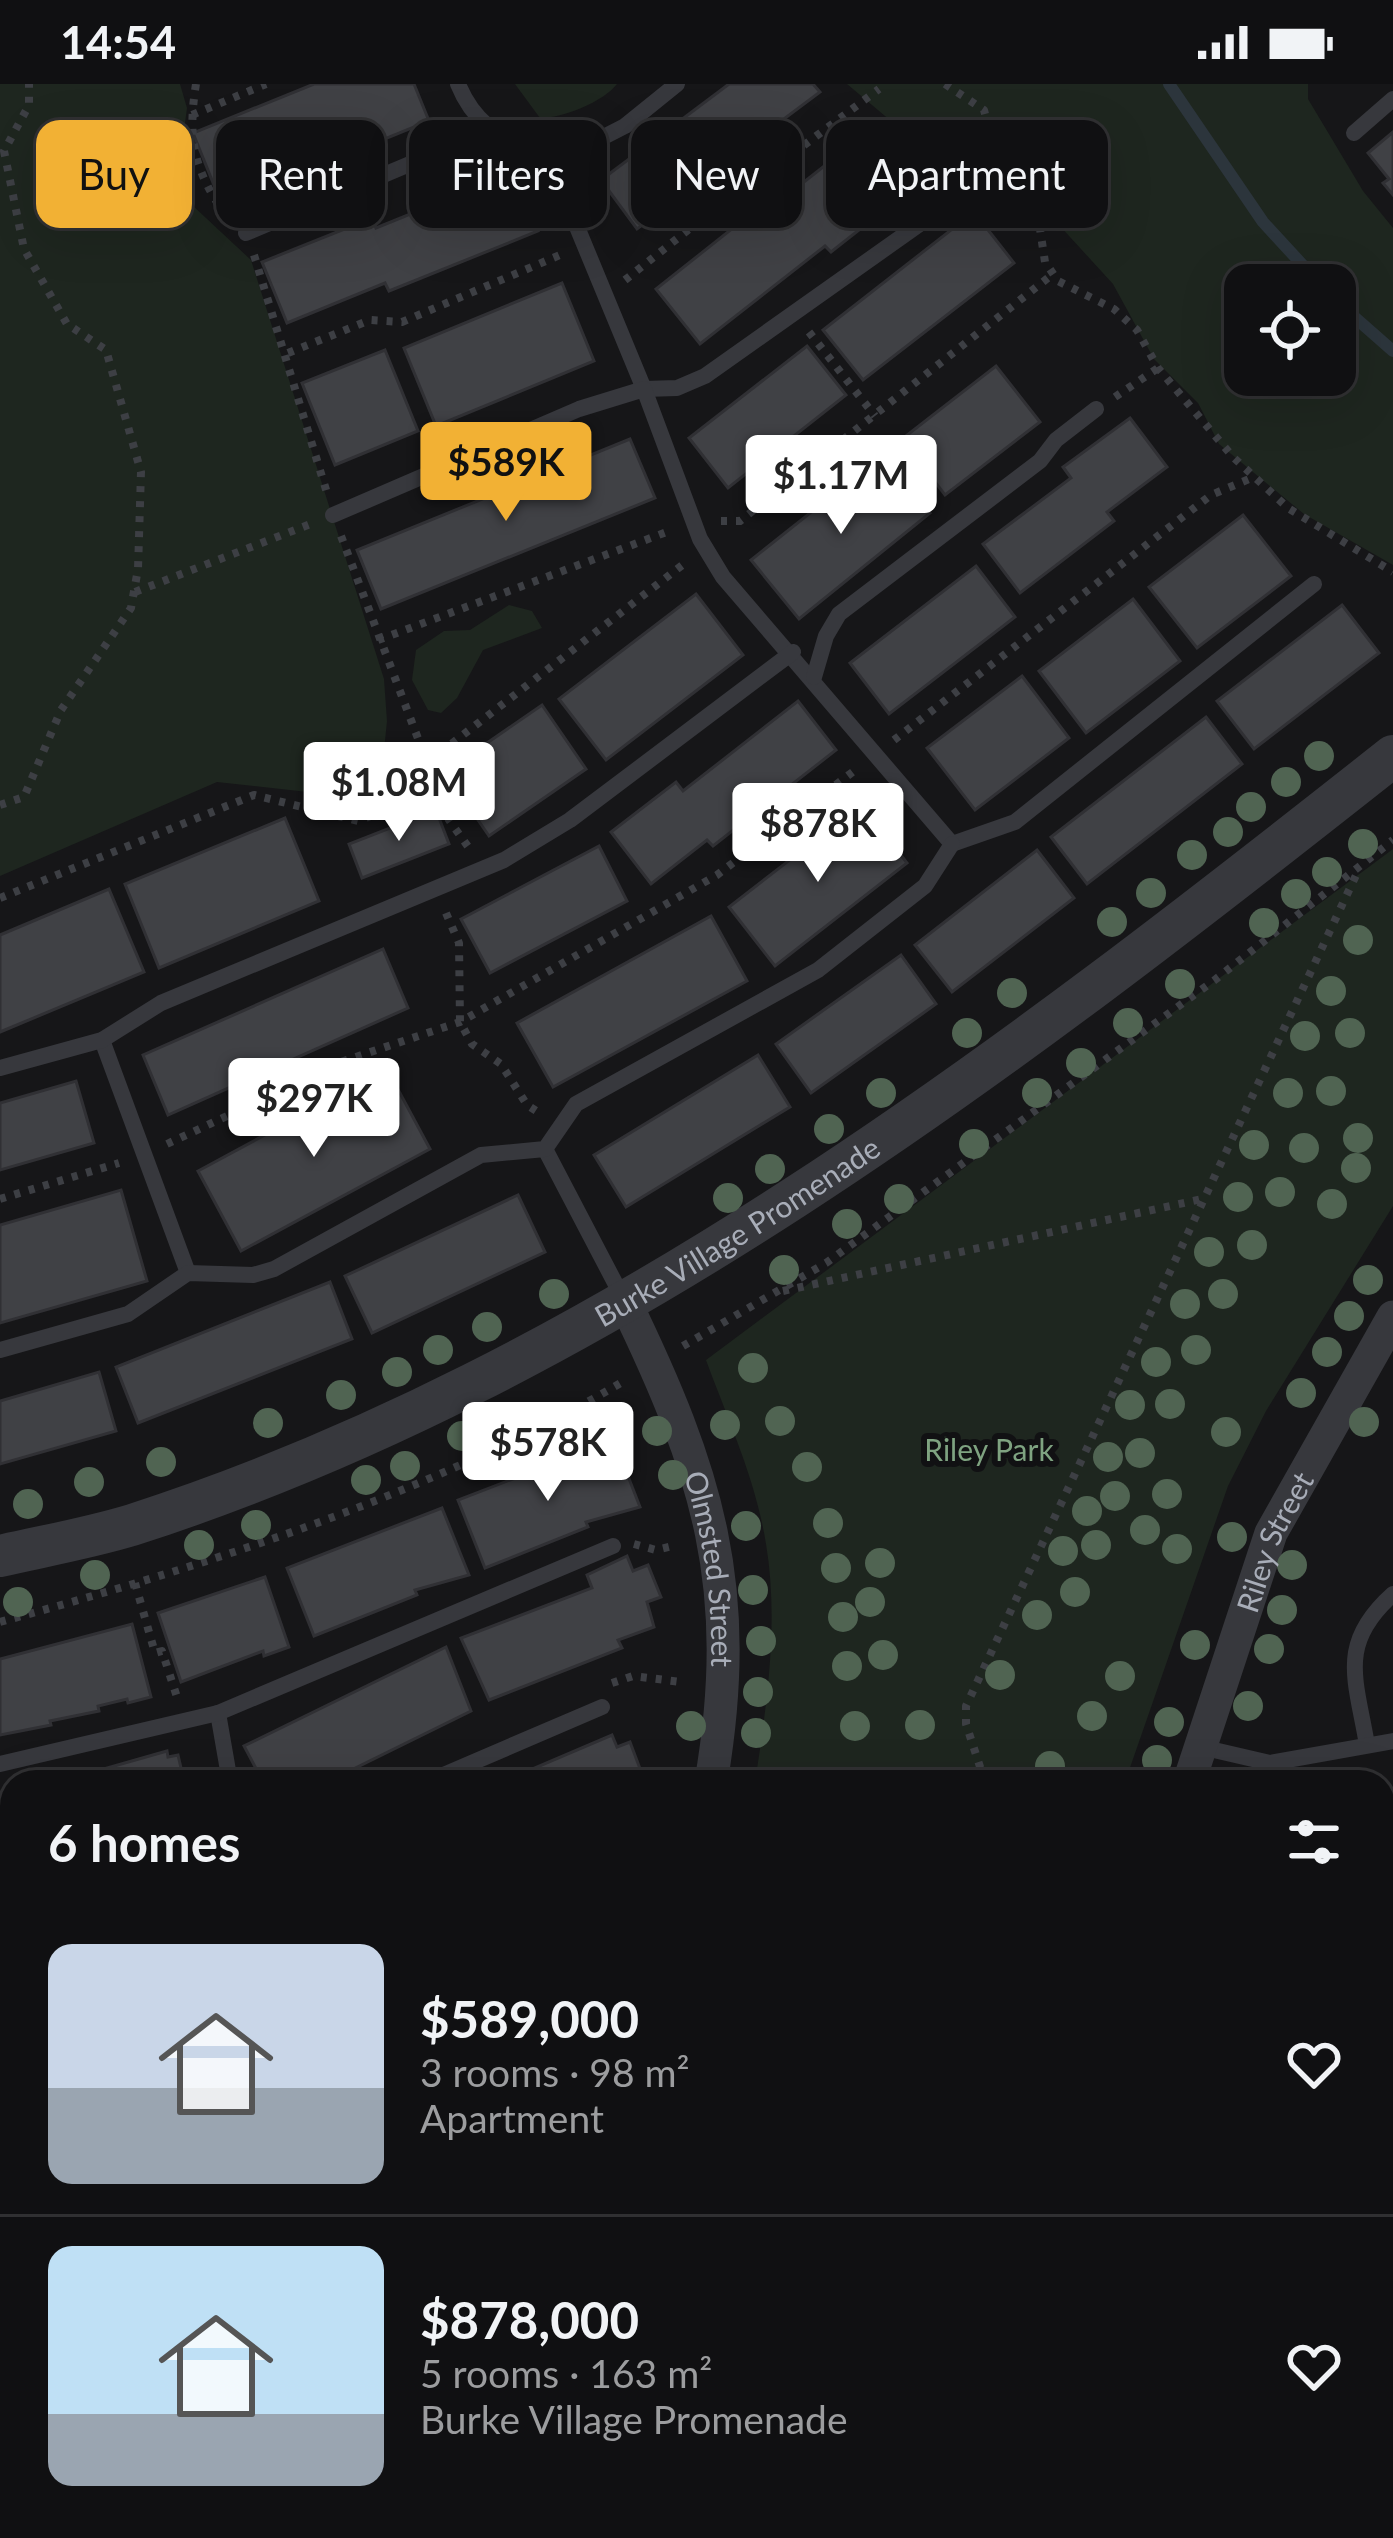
<!DOCTYPE html>
<html lang="en">
<head>
<meta charset="utf-8">
<style>
	:root { --surface:#101012; --page:#19191b; --text:#f1f3f6; --muted:#9c9d9f; --line:#303032; --accent:#f2b134 }
	body { margin:0; font-family:Lato,sans-serif; background:var(--page); color:var(--text); height:100vh; display:flex; flex-direction:column; font-size:45px; white-space:nowrap }
	* { box-sizing:border-box; margin:0 }
	p { font-size:39px; color:var(--muted) }
	.icon { flex:none; width:66px; height:66px; fill:none; stroke:currentColor; stroke-width:2; stroke-linecap:round; stroke-linejoin:round }
	.map { position:relative; flex:1; overflow:hidden }
	.panel { position:absolute; left:0px; top:1686px; width:1395px; height:768px; display:flex; flex-direction:column; background:var(--surface); border-radius:36px 36px 0 0; box-shadow:0 12px 48px #0002,0 0 0 3px var(--line) }
	.panel>* { flex:none }
	.top-card { position:absolute; left:36px; top:36px; width:1323px; height:108px; display:flex; gap:24px }
	.buttons { position:absolute; left:1224px; top:180px; display:grid; gap:24px }
	.buttons a { display:grid; place-items:center; width:132px; height:132px; border-radius:24px; background:var(--surface); box-shadow:0 12px 48px #0002,0 0 0 3px var(--line); font-size:60px }
	.price { position:absolute; translate:-50% -102px; padding:0 27px; border-radius:12px; background:#fff; color:#222; font-size:39px; line-height:78px; filter:drop-shadow(0 3px 6px #0008) }
	.price::after { content:''; position:absolute; left:50%; top:72px; width:36px; height:27px; margin-left:-18px; background:inherit; clip-path:polygon(0 0,100% 0,50% 100%) }
	.price.selected { background:var(--accent); color:#111 }
	ul { padding:0; list-style:none }
	li { display:flex; align-items:center; gap:36px; height:300px; padding:0 48px }
	li+li { border-top:3px solid var(--line) }
	li span { display:grid; place-items:center; flex:none; width:336px; height:240px; border-radius:24px; color:#555 }
	li>.icon { margin-inline-start:auto }
	span .icon { width:144px; height:144px; fill:#fffc; stroke-width:1 }
	li b { font-size:51px }
	h2 { display:flex; justify-content:space-between; align-items:center; height:144px; padding:0 48px; font-size:51px }
	.pill { padding:0 42px; border-radius:24px; background:var(--surface); box-shadow:0 12px 48px #0002,0 0 0 3px var(--line); font-size:42px; line-height:108px }
	.pill.selected { background:var(--accent); color:#111 }
	.status { display:flex; justify-content:space-between; align-items:center; height:84px; padding:0 60px; background:var(--surface); direction:ltr }
	.status svg { height:33px; fill:currentColor }
	.map>svg:first-child { display:block }
</style>
</head>
<body>
<div class="status"><b>14:54</b><svg viewBox="0 0 49 12"><path d="M0 12V9h3v3zM5 12V6h3v6zM10 12V3h3v9zM15 12V0h3v12zM26 1h20v11H26zM47 4h2v5h-2z"/></svg></div>
<div class="map">
<svg width="1393" height="2454" viewBox="0 0 1393 2454">
	<rect width="100%" height="100%" fill="#161618"/>
	<g fill="#1e261f" fill-rule="evenodd">
		<polygon points="0,0 180,0 187,24 176,106 251,176 384,595 387,637 379,716 217,698 0,792"/>
		<path d="M515,0H617C603,18 563,34 540,34Z"/>
		<path d="M847,0H1308V15L1363,107L1393,144V481L1304,430L1219,360L1198,319L1154,275L1113,200L1038,118L995,105L929,69ZM1245,201H1335V291H1245Z"/>
		<polygon points="509,521 532,527 542,544 483,566 457,614 441,629 428,626 412,596 416,566 444,547 470,546"/>
		<path d="M1393,765V1122L1266,1327L1228,1402L1125,1698H755C767,1621 779,1537 766,1460C756,1396 728,1336 706,1276Z"/>
	</g>
	<g fill="none" stroke-linecap="round" stroke-linejoin="round">
		<g stroke="#2c353c" stroke-width="12">
			<polyline points="1169,0 1263,138 1321,201"/>
			<polyline points="1335,216 1393,267"/>
		</g>
	</g>
	<g fill="#404145" stroke="#303034" stroke-width="3">
		<polygon points="314,0 414,0 429,37 222,121 193,49"/>
		<polygon points="729,0 813,0 820,8 637,145 601,96"/>
		<polygon points="875,42 920,98 831,168 825,162 700,260 656,205 786,102 790,109"/>
		<polygon points="1393,48 1393,111 1383,99 1389,95 1368,69"/>
		<polygon points="514,88 538,147 389,207 385,199 287,239 262,178 372,134 376,144"/>
		<polygon points="974,128 1014,179 863,296 823,246"/>
		<polygon points="562,199 594,277 436,342 404,264"/>
		<polygon points="807,262 846,311 728,404 689,354"/>
		<polygon points="385,266 418,347 335,381 302,299"/>
		<polygon points="996,282 1040,338 945,411 902,355"/>
		<polygon points="1130,334 1167,383 1107,428 1114,437 1020,509 983,460 1071,394 1063,383"/>
		<polygon points="630,355 655,414 381,525 357,466"/>
		<polygon points="883,371 930,429 799,535 751,476"/>
		<polygon points="1243,431 1291,492 1197,564 1149,503"/>
		<polygon points="976,482 1015,533 889,630 850,579"/>
		<polygon points="696,510 743,571 606,676 559,615"/>
		<polygon points="1133,515 1180,577 1086,649 1039,587"/>
		<polygon points="1342,521 1379,569 1254,665 1217,617"/>
		<polygon points="1022,592 1069,654 975,726 927,664"/>
		<polygon points="798,617 836,666 713,762 707,756 651,800 611,748 676,698 683,707"/>
		<polygon points="542,621 586,685 489,752 445,688"/>
		<polygon points="1206,633 1242,680 1087,800 1051,753"/>
		<polygon points="862,720 907,779 775,882 729,823"/>
		<polygon points="436,726 449,760 362,794 349,760"/>
		<polygon points="285,734 319,817 159,884 125,800"/>
		<polygon points="599,762 627,817 490,889 461,835"/>
		<polygon points="1037,766 1074,814 952,908 915,861"/>
		<polygon points="109,805 144,888 0,948 0,851"/>
		<polygon points="711,832 747,897 553,1003 517,939"/>
		<polygon points="383,865 408,924 168,1031 143,971"/>
		<polygon points="901,871 936,920 811,1009 776,960"/>
		<polygon points="758,971 790,1023 626,1123 594,1071"/>
		<polygon points="387,985 430,1065 241,1167 198,1087"/>
		<polygon points="76,997 94,1059 0,1086 0,1019"/>
		<polygon points="121,1106 147,1197 0,1239 0,1141"/>
		<polygon points="518,1111 545,1168 372,1249 345,1192"/>
		<polygon points="330,1198 352,1255 138,1339 116,1283"/>
		<polygon points="99,1288 116,1347 0,1380 0,1317"/>
		<polygon points="614,1356 640,1423 586,1438 588,1443 485,1484 458,1416"/>
		<polygon points="442,1424 469,1491 415,1506 417,1511 314,1552 287,1484"/>
		<polygon points="627,1472 633,1487 648,1481 661,1513 647,1518 654,1543 618,1556 622,1564 489,1616 461,1554 592,1504 587,1491"/>
		<polygon points="265,1493 289,1563 264,1572 263,1567 181,1598 158,1529"/>
		<polygon points="132,1540 151,1613 128,1619 127,1615 98,1622 99,1627 50,1637 51,1641 0,1651 0,1575"/>
		<polygon points="446,1563 471,1627 327,1698 267,1698 260,1692 244,1662"/>
		<polygon points="612,1651 617,1663 630,1658 642,1690 633,1698 502,1698"/>
		<polygon points="167,1667 168,1673 178,1671 184,1697 58,1698"/>
		<polygon points="12,1712 12,1781 0,1784 0,1715"/>
		<polygon points="1393,1776 1393,1858 1383,1848 1383,1785"/>
		<polygon points="12,1876 12,1955 0,1958 0,1878"/>
		<polygon points="12,2058 12,2131 0,2133 0,2060"/>
		<polygon points="12,2332 12,2396 0,2377 0,2340"/>
		<polygon points="110,2442 240,2442 244,2448 235,2454 92,2454"/>
		<polygon points="691,2442 808,2442 794,2454 677,2454"/>
		<polygon points="1080,2442 1174,2442 1153,2454 1070,2454"/>
	</g>
	<g fill="none" stroke-linecap="round" stroke-linejoin="round">
		<g stroke="#3d3f44" stroke-width="8" stroke-dasharray="6 9" stroke-linecap="butt">
			<path d="M196,0C187,56 194,87 227,133"/>
			<polyline points="945,0 984,26 1002,94 1038,132 1045,178 1058,197 1114,225 1137,246 1158,284 1233,373 1288,424 1393,488"/>
			<polyline points="192,31 266,0"/>
			<polyline points="961,115 1002,94"/>
			<polyline points="254,171 327,409"/>
			<polyline points="625,196 765,85 775,83 879,5"/>
			<polyline points="809,248 875,332"/>
			<polyline points="288,269 370,236 402,238 560,171"/>
			<polyline points="1115,313 1158,284"/>
			<polyline points="721,437 740,437 1053,190"/>
			<polyline points="341,452 449,736 469,764"/>
			<polyline points="135,508 313,439"/>
			<polyline points="378,556 672,446"/>
			<polyline points="894,656 1211,411 1254,393"/>
			<polyline points="428,678 685,479"/>
			<polyline points="0,721 24,713 61,626 131,524 138,485 141,388 106,266 67,240 24,165 4,67 29,21 29,0"/>
			<polyline points="0,814 254,711 358,737 438,705"/>
			<polyline points="446,829 459,859 460,938 472,960 501,980 527,1021 541,1030"/>
			<polyline points="167,1060 289,1003 296,993 460,938 717,791 854,687"/>
			<polyline points="0,1115 119,1079"/>
			<polyline points="783,1207 1202,1115"/>
			<polyline points="683,1262 826,1179 1216,895 1393,756"/>
			<polyline points="634,1460 656,1466 673,1462"/>
			<polyline points="135,1499 155,1569 162,1567 177,1613"/>
			<path d="M0,1538C209,1481 437,1408 624,1297"/>
			<polyline points="612,1599 633,1592 681,1598"/>
			<polyline points="985,1698 966,1640 966,1622 1358,787"/>
			<polyline points="0,2180 12,2177"/>
			<polyline points="1383,2306 1393,2297"/>
			<polyline points="1219,2454 1234,2442"/>
		</g>
		<g stroke="#37383d" stroke-width="16">
			<path d="M458,0C477,47 509,55 551,80L625,42L677,0"/>
			<polyline points="1354,49 1393,15"/>
			<polyline points="551,80 644,305 677,304 705,292 938,127"/>
			<polyline points="246,149 488,47"/>
			<polyline points="333,431 579,325 644,305 700,455 723,493 952,760 1015,738 1314,500"/>
			<polyline points="814,593 826,552 839,530 1040,377 1056,356 1096,325"/>
			<polyline points="102,956 188,1189"/>
			<polyline points="0,984 102,956 161,919 504,776 570,736 793,568"/>
			<polyline points="545,1065 624,1216"/>
			<polyline points="0,1266 128,1230 188,1189 253,1191 274,1185 481,1071 545,1065 576,1020 818,886 925,802 952,760"/>
			<polyline points="218,1629 230,1698"/>
			<path d="M1367,1661C1356,1595 1337,1560 1393,1510"/>
			<polyline points="1201,1663 1270,1679 1393,1657"/>
			<polyline points="0,1680 218,1629 613,1462"/>
			<polyline points="427,1698 602,1623"/>
			<polyline points="1383,1741 1393,1731"/>
			<polyline points="0,1828 12,1826"/>
			<polyline points="1383,1934 1393,1925"/>
			<polyline points="0,2027 12,2024"/>
			<polyline points="482,2442 494,2454"/>
			<polyline points="929,2442 940,2454"/>
			<polyline points="23,2454 40,2442"/>
			<polyline points="632,2454 644,2442"/>
			<polyline points="1030,2454 1049,2442"/>
		</g>
		<g stroke="#37383d" stroke-width="33">
			<path id="s1" d="M624,1216C708,1389 744,1504 711,1698"/>
			<path id="s2" d="M1189,1698L1271,1449L1393,1233"/>
			<polyline points="1383,2112 1393,2111"/>
			<polyline points="411,2454 422,2442"/>
		</g>
		<path stroke="#37383d" stroke-width="42" id="s3" d="M0,1472C44,1462 89,1454 132,1441C601,1290 1011,974 1393,672"/>
		<g stroke="#45474d" stroke-width="48">
			<polyline points="1383,2380 1393,2371"/>
			<polyline points="1301,2454 1315,2442"/>
		</g>
	</g>
	<g fill="#506452">
		<circle cx="1319" cy="672" r="15"/>
		<circle cx="1286" cy="698" r="15"/>
		<circle cx="1251" cy="723" r="15"/>
		<circle cx="1228" cy="748" r="15"/>
		<circle cx="1363" cy="760" r="15"/>
		<circle cx="1192" cy="771" r="15"/>
		<circle cx="1327" cy="788" r="15"/>
		<circle cx="1151" cy="809" r="15"/>
		<circle cx="1296" cy="810" r="15"/>
		<circle cx="1112" cy="838" r="15"/>
		<circle cx="1264" cy="839" r="15"/>
		<circle cx="1358" cy="856" r="15"/>
		<circle cx="1180" cy="900" r="15"/>
		<circle cx="1331" cy="907" r="15"/>
		<circle cx="1012" cy="909" r="15"/>
		<circle cx="1128" cy="939" r="15"/>
		<circle cx="967" cy="949" r="15"/>
		<circle cx="1350" cy="949" r="15"/>
		<circle cx="1305" cy="952" r="15"/>
		<circle cx="1081" cy="979" r="15"/>
		<circle cx="1331" cy="1007" r="15"/>
		<circle cx="881" cy="1009" r="15"/>
		<circle cx="1037" cy="1009" r="15"/>
		<circle cx="1288" cy="1009" r="15"/>
		<circle cx="829" cy="1045" r="15"/>
		<circle cx="1358" cy="1054" r="15"/>
		<circle cx="974" cy="1060" r="15"/>
		<circle cx="1254" cy="1061" r="15"/>
		<circle cx="1304" cy="1064" r="15"/>
		<circle cx="1356" cy="1084" r="15"/>
		<circle cx="770" cy="1085" r="15"/>
		<circle cx="1280" cy="1108" r="15"/>
		<circle cx="1238" cy="1113" r="15"/>
		<circle cx="728" cy="1114" r="15"/>
		<circle cx="899" cy="1115" r="15"/>
		<circle cx="1332" cy="1120" r="15"/>
		<circle cx="847" cy="1140" r="15"/>
		<circle cx="1252" cy="1161" r="15"/>
		<circle cx="1209" cy="1168" r="15"/>
		<circle cx="784" cy="1186" r="15"/>
		<circle cx="1368" cy="1196" r="15"/>
		<circle cx="554" cy="1210" r="15"/>
		<circle cx="1223" cy="1210" r="15"/>
		<circle cx="1185" cy="1220" r="15"/>
		<circle cx="1349" cy="1232" r="15"/>
		<circle cx="487" cy="1243" r="15"/>
		<circle cx="438" cy="1266" r="15"/>
		<circle cx="1196" cy="1266" r="15"/>
		<circle cx="1327" cy="1268" r="15"/>
		<circle cx="1156" cy="1278" r="15"/>
		<circle cx="753" cy="1284" r="15"/>
		<circle cx="397" cy="1288" r="15"/>
		<circle cx="1301" cy="1309" r="15"/>
		<circle cx="341" cy="1311" r="15"/>
		<circle cx="1170" cy="1320" r="15"/>
		<circle cx="1130" cy="1321" r="15"/>
		<circle cx="505" cy="1336" r="15"/>
		<circle cx="780" cy="1337" r="15"/>
		<circle cx="1364" cy="1338" r="15"/>
		<circle cx="268" cy="1339" r="15"/>
		<circle cx="725" cy="1341" r="15"/>
		<circle cx="657" cy="1347" r="15"/>
		<circle cx="1226" cy="1348" r="15"/>
		<circle cx="462" cy="1352" r="15"/>
		<circle cx="1140" cy="1369" r="15"/>
		<circle cx="1108" cy="1373" r="15"/>
		<circle cx="161" cy="1378" r="15"/>
		<circle cx="405" cy="1382" r="15"/>
		<circle cx="807" cy="1383" r="15"/>
		<circle cx="673" cy="1391" r="15"/>
		<circle cx="366" cy="1396" r="15"/>
		<circle cx="89" cy="1398" r="15"/>
		<circle cx="1167" cy="1410" r="15"/>
		<circle cx="1115" cy="1412" r="15"/>
		<circle cx="28" cy="1420" r="15"/>
		<circle cx="1087" cy="1427" r="15"/>
		<circle cx="828" cy="1439" r="15"/>
		<circle cx="256" cy="1441" r="15"/>
		<circle cx="746" cy="1442" r="15"/>
		<circle cx="1145" cy="1446" r="15"/>
		<circle cx="1232" cy="1453" r="15"/>
		<circle cx="199" cy="1461" r="15"/>
		<circle cx="1096" cy="1461" r="15"/>
		<circle cx="1177" cy="1465" r="15"/>
		<circle cx="1063" cy="1467" r="15"/>
		<circle cx="880" cy="1479" r="15"/>
		<circle cx="1292" cy="1481" r="15"/>
		<circle cx="836" cy="1484" r="15"/>
		<circle cx="95" cy="1491" r="15"/>
		<circle cx="753" cy="1506" r="15"/>
		<circle cx="1075" cy="1508" r="15"/>
		<circle cx="18" cy="1518" r="15"/>
		<circle cx="870" cy="1518" r="15"/>
		<circle cx="1282" cy="1526" r="15"/>
		<circle cx="1037" cy="1531" r="15"/>
		<circle cx="843" cy="1533" r="15"/>
		<circle cx="761" cy="1557" r="15"/>
		<circle cx="1195" cy="1561" r="15"/>
		<circle cx="1269" cy="1565" r="15"/>
		<circle cx="883" cy="1571" r="15"/>
		<circle cx="847" cy="1582" r="15"/>
		<circle cx="1000" cy="1591" r="15"/>
		<circle cx="1120" cy="1592" r="15"/>
		<circle cx="758" cy="1608" r="15"/>
		<circle cx="1248" cy="1622" r="15"/>
		<circle cx="1092" cy="1632" r="15"/>
		<circle cx="1169" cy="1638" r="15"/>
		<circle cx="920" cy="1641" r="15"/>
		<circle cx="691" cy="1642" r="15"/>
		<circle cx="855" cy="1642" r="15"/>
		<circle cx="756" cy="1649" r="15"/>
		<circle cx="1157" cy="1676" r="15"/>
		<circle cx="1050" cy="1682" r="15"/>
	</g>
	<g text-anchor="middle" dominant-baseline="central" stroke-width="12" stroke-linejoin="round" paint-order="stroke">
		<g font-size="30" fill="#a8adb8" stroke="#111113">
			<text stroke="none"><textPath href="#s3" startOffset="810">Burke Village Promenade</textPath></text>
			<text stroke="none"><textPath href="#s2" startOffset="255">Riley Street</textPath></text>
			<text stroke="none"><textPath href="#s1" startOffset="285">Olmsted Street</textPath></text>
		</g>
		<g font-size="30" fill="#7fa381" stroke="#111113">
			<text x="989" y="1365">Riley Park</text>
		</g>
	</g>
</svg>
<div class="buttons">
<a><svg class="icon" aria-label="locate" viewBox="0 0 24 24"><circle cx="12" cy="12" r="6"/><path d="M12 2v4M12 18v4M2 12h4M18 12h4"/></svg></a>
</div>
<b class="price selected" style="left:506px;top:440px">$589K</b>
<b class="price" style="left:841px;top:453px">$1.17M</b>
<b class="price" style="left:399px;top:760px">$1.08M</b>
<b class="price" style="left:818px;top:801px">$878K</b>
<b class="price" style="left:314px;top:1076px">$297K</b>
<b class="price" style="left:548px;top:1420px">$578K</b>
<div class="top-card">
<a class="pill selected">Buy</a>
<a class="pill">Rent</a>
<a class="pill">Filters</a>
<a class="pill">New</a>
<a class="pill">Apartment</a>
</div>
<section class="panel">
<h2>6 homes<svg class="icon" aria-label="filters" viewBox="0 0 24 24"><path d="M4 7h16M4 17h16"/><circle cx="9" cy="7" r="2"/><circle cx="15" cy="17" r="2"/></svg></h2>
<ul>
<li><span style="background:linear-gradient(#c9d6e8 60%,#9aa5b1 0)"><svg class="icon" aria-label="home" viewBox="0 0 24 24"><path d="M3 11l9-7 9 7M6 9v11h12V9"/></svg></span><div><b>$589,000</b><p>3 rooms · 98 m²</p><p>Apartment</p></div><svg class="icon" aria-label="heart" viewBox="0 0 24 24"><path d="M12 20l-8-8c-3-5 5-10 8-4 3-6 11-1 8 4z"/></svg></li>
<li><span style="background:linear-gradient(#bfe0f5 70%,#9aa5b1 0)"><svg class="icon" aria-label="home" viewBox="0 0 24 24"><path d="M3 11l9-7 9 7M6 9v11h12V9"/></svg></span><div><b>$878,000</b><p>5 rooms · 163 m²</p><p>Burke Village Promenade</p></div><svg class="icon" aria-label="heart" viewBox="0 0 24 24"><path d="M12 20l-8-8c-3-5 5-10 8-4 3-6 11-1 8 4z"/></svg></li>
</ul>
</section>
</div>
</body>
</html>
